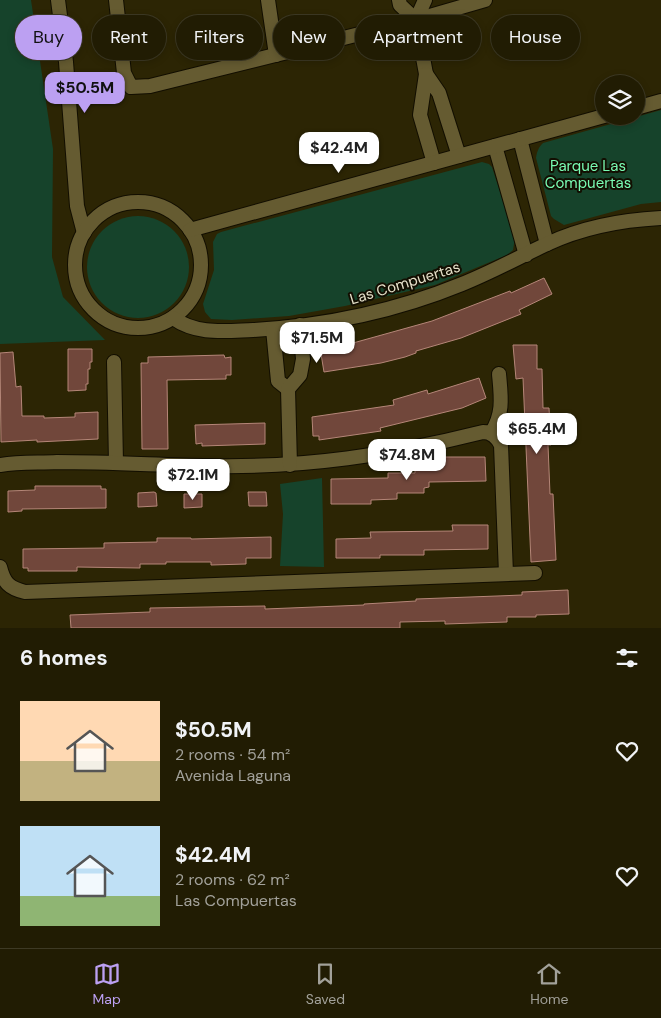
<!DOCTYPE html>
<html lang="en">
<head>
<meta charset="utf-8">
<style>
	:root { --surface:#211c03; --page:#2d2912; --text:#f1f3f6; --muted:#a2a19a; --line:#3e3a25; --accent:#bca0f2 }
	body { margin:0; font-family:"DM Sans",sans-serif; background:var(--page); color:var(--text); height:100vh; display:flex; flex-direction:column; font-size:19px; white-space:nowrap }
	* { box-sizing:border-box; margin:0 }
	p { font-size:16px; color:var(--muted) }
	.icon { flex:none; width:28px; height:28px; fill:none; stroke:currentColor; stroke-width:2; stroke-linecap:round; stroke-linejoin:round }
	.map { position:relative; height:628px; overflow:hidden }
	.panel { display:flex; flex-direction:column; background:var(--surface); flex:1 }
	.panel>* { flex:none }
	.hud { position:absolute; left:15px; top:15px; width:631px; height:45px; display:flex; gap:10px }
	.fabs { position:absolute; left:595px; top:75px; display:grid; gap:10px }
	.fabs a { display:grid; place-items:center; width:50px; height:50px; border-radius:50%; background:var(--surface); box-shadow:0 2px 8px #0003,0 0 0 1px var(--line); font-size:25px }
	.price { position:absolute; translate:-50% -42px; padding:0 11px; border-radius:10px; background:#fff; color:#222; font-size:16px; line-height:32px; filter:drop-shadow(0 1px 2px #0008) }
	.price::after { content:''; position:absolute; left:50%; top:30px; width:15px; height:11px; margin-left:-8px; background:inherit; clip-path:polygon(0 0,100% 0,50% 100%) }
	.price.active { background:var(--accent); color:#111 }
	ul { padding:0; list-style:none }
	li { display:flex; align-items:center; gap:15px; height:125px; padding:0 20px }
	li span { display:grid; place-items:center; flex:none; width:140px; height:100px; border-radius:0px; color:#555 }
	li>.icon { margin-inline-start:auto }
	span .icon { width:60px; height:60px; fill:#fffc; stroke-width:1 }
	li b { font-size:21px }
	h2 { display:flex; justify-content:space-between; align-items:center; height:60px; padding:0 20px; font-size:21px }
	.chip { padding:0 18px; border-radius:22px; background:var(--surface); box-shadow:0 2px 8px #0003,0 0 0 1px var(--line); font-size:18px; line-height:45px }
	.chip.active { background:var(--accent); color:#111 }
	.tabs { display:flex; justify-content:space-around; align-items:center; height:70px; border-top:1px solid var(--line); background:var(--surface); font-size:14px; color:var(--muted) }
	.tabs a { display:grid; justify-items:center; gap:2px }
	.tabs .active { color:var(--accent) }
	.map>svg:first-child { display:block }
</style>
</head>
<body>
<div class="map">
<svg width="661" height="628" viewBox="0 0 661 628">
	<rect width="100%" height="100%" fill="#2c2504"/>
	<g fill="#16432b">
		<polygon points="0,0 31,0 53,149 52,257 63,297 105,340 0,344"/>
		<path d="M661,110V202L641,204L564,225L554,219L551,216L536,158C537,152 538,148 543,143Z"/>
		<polygon points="482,162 489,164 492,167 515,238 513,250 507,255 435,285 345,306 289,316 232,320 211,319 205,312 203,304 214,270 213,242 217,234 221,232"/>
		<circle cx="138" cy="267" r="51"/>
		<polygon points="322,478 324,567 280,566 283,514 280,484"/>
	</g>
	<g fill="#71473b" stroke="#b58678">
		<polygon points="544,278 552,294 519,310 521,314 461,338 416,351 416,353 405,357 381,363 324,372 320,348 353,343 432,321 510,291 511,293"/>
		<polygon points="513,345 537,345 537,369 542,369 543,408 549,408 551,445 548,445 550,494 553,494 556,560 531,562 523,378 516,379"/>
		<polygon points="68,349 92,349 92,362 90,362 90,369 88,369 88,384 86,384 86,390 68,391"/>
		<polygon points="13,352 16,387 21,386 22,416 44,416 44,418 75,417 75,413 98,412 98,439 37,442 37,440 1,442 0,353"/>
		<polygon points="224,355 225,358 231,357 231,375 226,375 226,379 167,380 168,449 142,449 141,363 148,363 148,357"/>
		<polygon points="479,378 486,398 462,408 380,428 381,431 319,440 319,436 313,436 312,417 394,405 393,400 427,390 428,394"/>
		<polygon points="265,423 265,444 202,446 202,443 196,444 195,425"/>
		<polygon points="440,457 485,457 486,481 429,482 429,487 424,488 424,493 397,493 397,499 371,500 371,504 331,504 331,479 388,478 388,473 415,473 415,467 440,467"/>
		<polygon points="35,486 101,486 101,489 106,489 106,508 22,509 22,511 8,512 8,491 35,490"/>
		<polygon points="154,492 156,493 157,506 138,507 138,493"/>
		<polygon points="248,492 266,492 267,506 249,506"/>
		<polygon points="184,494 202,494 202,507 184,508"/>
		<polygon points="452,525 488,525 488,549 424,550 424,555 380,555 380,558 336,558 336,539 371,538 370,532 453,531"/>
		<polygon points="271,537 271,558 246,558 246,564 211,565 211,562 166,562 166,564 140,564 140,568 77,567 77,571 28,571 28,568 23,568 23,549 104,548 104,543 157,542 157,538 191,538 191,539"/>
		<polygon points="568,590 569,614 536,615 536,617 507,617 507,622 445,624 445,621 400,622 400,628 71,628 70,615 150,612 150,608 265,606 265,609 364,605 364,604 416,601 416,599 497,596 522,595 522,592"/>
	</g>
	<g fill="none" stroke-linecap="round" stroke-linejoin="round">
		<defs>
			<g id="minor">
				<polyline points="58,0 66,62 77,206 84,233"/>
				<polyline points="116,0 124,73 131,87 150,86 416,20 485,0"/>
				<polyline points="268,0 276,55"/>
				<polyline points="399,0 400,5 416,20 426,74"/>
				<polyline points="416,20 425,0"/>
				<polyline points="636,108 661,101"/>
				<polyline points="520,139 547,244"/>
				<polyline points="495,146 526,255"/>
				<polyline points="434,163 420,115 426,74 439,93 459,156"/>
				<circle cx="138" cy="265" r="63"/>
				<polyline points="190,230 604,116"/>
				<path d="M173,318C197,335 224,331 253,330C324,326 396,311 462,284C492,272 519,257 547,244C583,227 622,220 661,218"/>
				<polyline points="273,329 278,381 288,389"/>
				<polyline points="114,362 116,463"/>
				<path d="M491,433C504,414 501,396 499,374"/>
				<path d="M0,465C18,462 38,463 57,462C108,462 158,465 209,466C304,468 391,455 483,432C491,432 497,437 501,445L506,574"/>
				<polyline points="290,465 288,389 300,375 303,359 300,325"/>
				<path d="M0,567C4,583 9,588 25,592L535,573"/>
			</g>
		</defs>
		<use href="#minor" stroke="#120e00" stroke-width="16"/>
		<use href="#minor" stroke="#655b31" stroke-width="14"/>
	</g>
	<g text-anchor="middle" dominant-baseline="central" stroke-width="4" stroke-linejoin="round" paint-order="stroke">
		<g font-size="15" fill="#79fbb3" stroke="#120e01">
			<text x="588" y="166">Parque Las<tspan x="588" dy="17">Compuertas</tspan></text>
		</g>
		<g font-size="15" fill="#e5e0c9" stroke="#120e01">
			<text transform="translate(405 283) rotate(-17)">Las Compuertas</text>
		</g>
	</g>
</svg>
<div class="fabs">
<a><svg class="icon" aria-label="layers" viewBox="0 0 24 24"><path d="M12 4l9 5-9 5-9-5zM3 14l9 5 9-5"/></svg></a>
</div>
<b class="price active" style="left:85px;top:114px">$50.5M</b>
<b class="price" style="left:339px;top:174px">$42.4M</b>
<b class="price" style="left:317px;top:364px">$71.5M</b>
<b class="price" style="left:537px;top:455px">$65.4M</b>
<b class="price" style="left:407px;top:481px">$74.8M</b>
<b class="price" style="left:193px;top:501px">$72.1M</b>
<div class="hud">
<a class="chip active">Buy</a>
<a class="chip">Rent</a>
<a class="chip">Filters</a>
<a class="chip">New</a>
<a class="chip">Apartment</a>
<a class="chip">House</a>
</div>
</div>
<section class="panel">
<h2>6 homes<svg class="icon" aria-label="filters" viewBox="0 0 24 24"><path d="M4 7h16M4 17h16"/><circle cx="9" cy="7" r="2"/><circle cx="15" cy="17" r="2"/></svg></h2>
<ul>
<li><span style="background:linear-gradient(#ffd9b3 60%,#c2b280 0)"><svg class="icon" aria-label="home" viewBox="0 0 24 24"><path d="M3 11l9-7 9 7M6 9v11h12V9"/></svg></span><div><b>$50.5M</b><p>2 rooms · 54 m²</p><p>Avenida Laguna</p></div><svg class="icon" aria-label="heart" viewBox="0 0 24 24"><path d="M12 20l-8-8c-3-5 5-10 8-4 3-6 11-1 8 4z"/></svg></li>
<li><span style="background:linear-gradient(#bfe0f5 70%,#8fb573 0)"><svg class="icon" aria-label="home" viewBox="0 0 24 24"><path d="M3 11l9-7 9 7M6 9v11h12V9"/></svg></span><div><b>$42.4M</b><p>2 rooms · 62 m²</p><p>Las Compuertas</p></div><svg class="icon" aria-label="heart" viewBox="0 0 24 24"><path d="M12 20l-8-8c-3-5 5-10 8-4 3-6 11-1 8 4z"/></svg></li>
</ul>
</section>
<nav class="tabs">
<a class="active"><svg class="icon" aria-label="map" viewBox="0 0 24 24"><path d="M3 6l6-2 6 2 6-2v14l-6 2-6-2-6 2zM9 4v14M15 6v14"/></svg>Map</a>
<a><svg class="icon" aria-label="saved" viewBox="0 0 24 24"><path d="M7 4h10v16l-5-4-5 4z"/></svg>Saved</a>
<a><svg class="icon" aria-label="home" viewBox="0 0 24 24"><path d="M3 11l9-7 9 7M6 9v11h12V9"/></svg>Home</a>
</nav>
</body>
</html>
